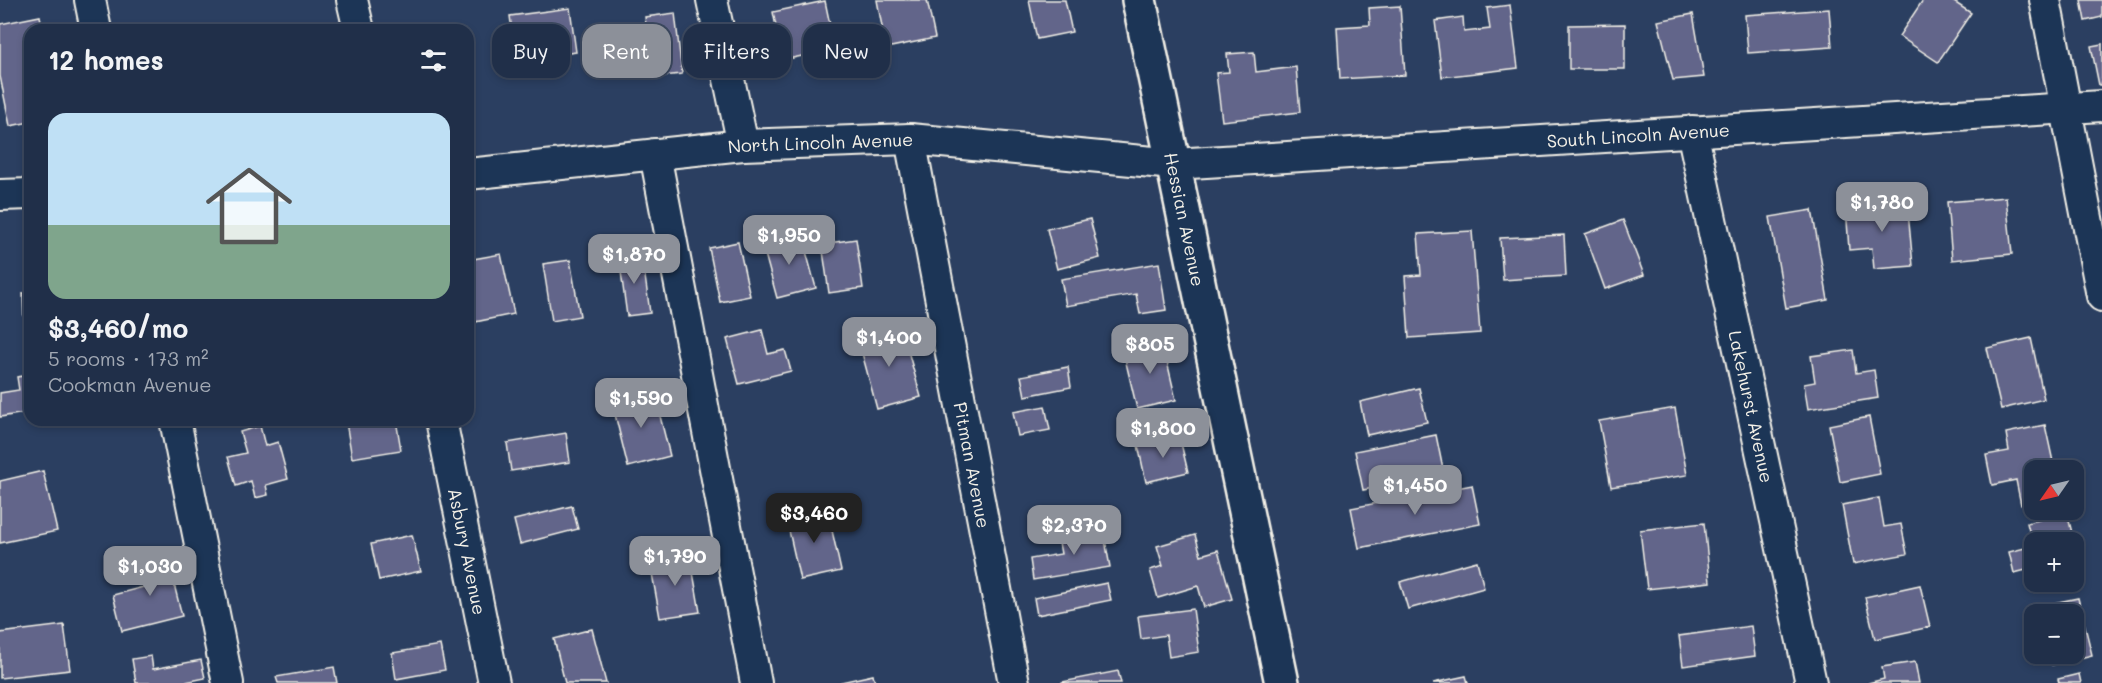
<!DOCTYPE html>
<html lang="en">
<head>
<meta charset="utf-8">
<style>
	:root { --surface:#202f49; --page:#283750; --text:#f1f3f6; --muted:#a2a9b4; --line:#3d4a61; --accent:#8c9099 }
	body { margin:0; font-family:Mali,sans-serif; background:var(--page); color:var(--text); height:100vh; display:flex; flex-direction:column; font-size:22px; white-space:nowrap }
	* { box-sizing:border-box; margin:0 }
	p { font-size:20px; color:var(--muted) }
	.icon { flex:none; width:33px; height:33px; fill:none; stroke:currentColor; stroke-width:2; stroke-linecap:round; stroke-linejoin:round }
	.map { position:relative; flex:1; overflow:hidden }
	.side { position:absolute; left:24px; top:24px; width:450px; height:402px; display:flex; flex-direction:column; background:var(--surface); border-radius:18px; box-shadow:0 3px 9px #0003,0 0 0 2px var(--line) }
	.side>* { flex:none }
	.hud { position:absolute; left:492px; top:24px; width:570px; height:54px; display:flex; gap:12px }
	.needle { width:39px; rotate:236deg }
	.tools { position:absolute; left:2024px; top:460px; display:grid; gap:12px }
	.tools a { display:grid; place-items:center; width:60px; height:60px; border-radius:12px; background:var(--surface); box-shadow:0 3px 9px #0003,0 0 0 2px var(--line); font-size:30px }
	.price { position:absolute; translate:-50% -51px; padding:0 14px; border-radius:12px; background:var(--accent); color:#fff; font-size:20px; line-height:39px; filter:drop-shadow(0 2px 3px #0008) }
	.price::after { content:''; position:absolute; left:50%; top:36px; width:18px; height:14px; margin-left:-9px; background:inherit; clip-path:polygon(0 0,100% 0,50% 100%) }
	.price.selected { background:#222; color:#fff }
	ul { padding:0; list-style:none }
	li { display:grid; align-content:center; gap:12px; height:318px; padding:0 24px }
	li span { display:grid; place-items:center; height:186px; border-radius:18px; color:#555 }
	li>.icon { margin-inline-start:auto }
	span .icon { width:108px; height:108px; fill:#fffc; stroke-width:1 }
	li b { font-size:26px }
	h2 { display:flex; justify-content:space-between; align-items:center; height:72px; padding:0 24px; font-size:26px }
	.pill { padding:0 21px; border-radius:18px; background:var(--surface); box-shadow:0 3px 9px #0003,0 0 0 2px var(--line); font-size:21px; line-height:54px }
	.pill.selected { background:var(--accent); color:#fff }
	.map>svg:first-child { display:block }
</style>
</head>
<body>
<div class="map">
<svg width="2102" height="683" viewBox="0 0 2102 683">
	<rect width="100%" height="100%" fill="#2b3f61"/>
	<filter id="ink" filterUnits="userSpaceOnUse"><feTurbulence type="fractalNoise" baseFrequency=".0167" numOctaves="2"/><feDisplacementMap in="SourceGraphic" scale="12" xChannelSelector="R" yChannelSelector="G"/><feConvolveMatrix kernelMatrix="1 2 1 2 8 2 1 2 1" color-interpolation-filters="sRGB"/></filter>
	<g filter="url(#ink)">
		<g fill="#62658a" stroke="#f4f1e8" stroke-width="1.5">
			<polygon points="877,0 927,0 935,38 886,48"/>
			<polygon points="1029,0 1065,0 1072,32 1037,39"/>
			<polygon points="1923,0 1951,0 1971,13 1938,62 1899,36"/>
			<polygon points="2081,0 2102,0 2102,17 2085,21"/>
			<polygon points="825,1 835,49 783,60 773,12"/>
			<polygon points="1510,5 1518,68 1442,77 1435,21 1463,17 1464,32 1490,29 1487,8"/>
			<polygon points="1400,6 1405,75 1340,79 1337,27 1370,25 1369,8"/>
			<polygon points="570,8 576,52 516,60 510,16"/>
			<polygon points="1829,9 1832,47 1748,53 1745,15"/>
			<polygon points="675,13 682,74 652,77 645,17"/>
			<polygon points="1693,14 1704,77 1673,80 1658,21"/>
			<polygon points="40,16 43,30 30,30 30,122 10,126 0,76 0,24"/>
			<polygon points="1625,24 1625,69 1569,69 1569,25"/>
			<polygon points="2102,44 2102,85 2099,85 2091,46"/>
			<polygon points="1254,52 1256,72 1296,67 1300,112 1222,121 1216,73 1229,72 1227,54"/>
			<polygon points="2006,197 2012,254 1952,260 1947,202"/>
			<polygon points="1907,201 1913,266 1874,269 1872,248 1849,250 1846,206"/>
			<polygon points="1812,210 1828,300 1786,308 1770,217"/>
			<polygon points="1090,219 1100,258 1057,269 1047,229"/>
			<polygon points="1623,220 1644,275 1605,289 1585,234"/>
			<polygon points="1472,231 1480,333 1409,338 1405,276 1421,275 1418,234"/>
			<polygon points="801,233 816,288 777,298 762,243"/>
			<polygon points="1564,235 1566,276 1503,280 1500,238"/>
			<polygon points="856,239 863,288 829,293 822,244"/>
			<polygon points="738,242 750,296 720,302 709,248"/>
			<polygon points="501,254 514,314 475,322 468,288 468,260"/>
			<polygon points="642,254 650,313 627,316 619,257"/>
			<polygon points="570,260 580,316 552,321 543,264"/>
			<polygon points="1159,263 1166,310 1140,314 1136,294 1066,306 1061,279"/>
			<polygon points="23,293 30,293 30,326 24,327"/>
			<polygon points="901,326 921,397 877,409 858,338"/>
			<polygon points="762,330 768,354 785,350 791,371 739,384 727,339"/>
			<polygon points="2031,338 2044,399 2001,409 1987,348"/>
			<polygon points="1162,340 1176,400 1137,409 1123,350"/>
			<polygon points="1853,350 1856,373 1874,370 1878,398 1808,409 1804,384 1815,382 1811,356"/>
			<polygon points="1068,367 1071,387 1025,396 1021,376"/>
			<polygon points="30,375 30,412 0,417 0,393 19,390 17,377"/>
			<polygon points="1419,388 1427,422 1367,435 1360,402"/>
			<polygon points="654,392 670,456 628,467 612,402"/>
			<polygon points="1045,406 1050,430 1018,436 1013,412"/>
			<polygon points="1675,408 1687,475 1611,487 1599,421"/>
			<polygon points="1869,417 1880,474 1840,482 1829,425"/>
			<polygon points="356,420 396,420 401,450 352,458 346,422"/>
			<polygon points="2045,425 2055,471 2034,471 2034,503 2021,505 2016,480 1992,485 1986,455 2009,451 2006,433"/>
			<polygon points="260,426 265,446 278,442 288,479 266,485 268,495 255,498 251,481 236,486 228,457 246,453 240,432"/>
			<polygon points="566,433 570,462 511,471 507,443"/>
			<polygon points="1179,435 1188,472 1146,482 1138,445"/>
			<polygon points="1436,435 1444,474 1363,490 1355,451"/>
			<polygon points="43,471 57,531 0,543 0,481"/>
			<polygon points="1472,485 1480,524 1359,548 1351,508"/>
			<polygon points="1879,498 1884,527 1901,524 1907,554 1853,564 1842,505"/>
			<polygon points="572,506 578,529 520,544 514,520"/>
			<polygon points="827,508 841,571 800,580 786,517"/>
			<polygon points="2067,513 2078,557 2073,558 2073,543 2034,543 2034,568 2014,573 2009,552 2033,546 2027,523"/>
			<polygon points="1704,523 1710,582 1647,589 1640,530"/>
			<polygon points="1103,529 1110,567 1033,580 1030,559 1061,554 1058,537"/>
			<polygon points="412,535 421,571 379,580 371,544"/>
			<polygon points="1195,535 1201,555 1218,550 1232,599 1204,607 1198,586 1158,598 1150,570 1163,566 1157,546"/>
			<polygon points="166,552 182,616 122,631 113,595 151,585 144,558"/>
			<polygon points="690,555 700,612 660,618 650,562"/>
			<polygon points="1477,561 1484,588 1408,609 1400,582"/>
			<polygon points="1107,583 1111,600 1037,615 1034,598"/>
			<polygon points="1920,585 1930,627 1875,639 1865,597"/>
			<polygon points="2078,598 2092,655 2052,665 2050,654 2073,654 2073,615 2041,615 2039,606"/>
			<polygon points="1193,609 1199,652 1169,657 1166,635 1141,639 1138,616"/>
			<polygon points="64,625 70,670 0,678 0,633"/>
			<polygon points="1751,626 1755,656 1683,666 1679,636"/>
			<polygon points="592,629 606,683 565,683 554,639"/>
			<polygon points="440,645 445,670 396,679 392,653"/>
			<polygon points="151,656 153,669 201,660 205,678 181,683 136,683 132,659"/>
			<polygon points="1915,662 1919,683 1868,683 1884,679 1882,667"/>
			<polygon points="334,667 337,683 278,683 276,677"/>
			<polygon points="1118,671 1121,683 1062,683 1062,682"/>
			<polygon points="2079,674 2081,683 2059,683 2058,679"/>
			<polygon points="873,675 875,683 841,683 841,682"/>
			<polygon points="1466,676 1468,683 1433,683"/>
		</g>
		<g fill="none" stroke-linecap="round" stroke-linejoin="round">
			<defs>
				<g id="street">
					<polyline points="90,0 96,30"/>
					<polyline points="352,0 359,30"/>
					<polyline points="712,0 743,145"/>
					<polyline points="2045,0 2102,296"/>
					<path id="s1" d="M1692,131L1811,683"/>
					<path id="s2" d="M910,139L1014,683"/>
					<polyline points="655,154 756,683"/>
					<path id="s3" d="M468,174L743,145L910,139L1174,164L2102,106"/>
					<polyline points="0,195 30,194"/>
					<polyline points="175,420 228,683"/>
					<path id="s4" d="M441,420L494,683"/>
				</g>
				<g id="secondary">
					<path id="s5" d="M1139,0L1282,683"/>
				</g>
			</defs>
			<use href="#street" stroke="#f4f1e8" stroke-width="34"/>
			<use href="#secondary" stroke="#f4f1e8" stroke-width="38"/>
			<use href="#street" stroke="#1d3557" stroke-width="30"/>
			<use href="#secondary" stroke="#1d3557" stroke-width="33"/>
		</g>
	</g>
	<g text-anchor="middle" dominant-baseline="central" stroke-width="4.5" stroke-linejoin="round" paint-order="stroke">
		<g font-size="18" fill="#f4f1e8" stroke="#1d3557">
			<text stroke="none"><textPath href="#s3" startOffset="1174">South Lincoln Avenue</textPath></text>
			<text stroke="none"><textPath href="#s3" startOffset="354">North Lincoln Avenue</textPath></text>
			<text stroke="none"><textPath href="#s5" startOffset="224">Hessian Avenue</textPath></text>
			<text stroke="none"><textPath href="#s1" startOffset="282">Lakehurst Avenue</textPath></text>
			<text stroke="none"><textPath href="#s2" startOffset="332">Pitman Avenue</textPath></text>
			<text stroke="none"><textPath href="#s4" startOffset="134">Asbury Avenue</textPath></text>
		</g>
	</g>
</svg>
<div class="tools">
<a><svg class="needle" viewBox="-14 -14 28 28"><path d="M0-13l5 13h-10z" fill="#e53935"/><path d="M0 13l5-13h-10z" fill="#a2a9b4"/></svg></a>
<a>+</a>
<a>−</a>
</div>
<b class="price" style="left:1882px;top:233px">$1,780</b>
<b class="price" style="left:789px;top:266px">$1,950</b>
<b class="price" style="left:634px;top:285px">$1,870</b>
<b class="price" style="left:889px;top:368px">$1,400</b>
<b class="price" style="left:1150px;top:375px">$805</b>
<b class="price" style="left:641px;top:429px">$1,590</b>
<b class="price" style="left:1163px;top:459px">$1,800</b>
<b class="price" style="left:1415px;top:516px">$1,450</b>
<b class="price selected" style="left:814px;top:544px">$3,460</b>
<b class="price" style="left:1074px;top:556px">$2,370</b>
<b class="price" style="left:675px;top:587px">$1,790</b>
<b class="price" style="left:150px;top:597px">$1,030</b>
<div class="hud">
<a class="pill">Buy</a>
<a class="pill selected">Rent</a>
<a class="pill">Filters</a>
<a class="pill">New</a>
</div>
<section class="side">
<h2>12 homes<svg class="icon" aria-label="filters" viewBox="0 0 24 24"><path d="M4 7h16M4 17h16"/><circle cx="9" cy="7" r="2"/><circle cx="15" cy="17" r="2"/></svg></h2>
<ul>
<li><span style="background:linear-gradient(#bfe0f5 60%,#7fa58c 0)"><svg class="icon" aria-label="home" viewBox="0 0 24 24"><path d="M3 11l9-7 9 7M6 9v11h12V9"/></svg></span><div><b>$3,460/mo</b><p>5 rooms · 173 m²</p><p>Cookman Avenue</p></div></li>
</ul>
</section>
</div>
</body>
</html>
